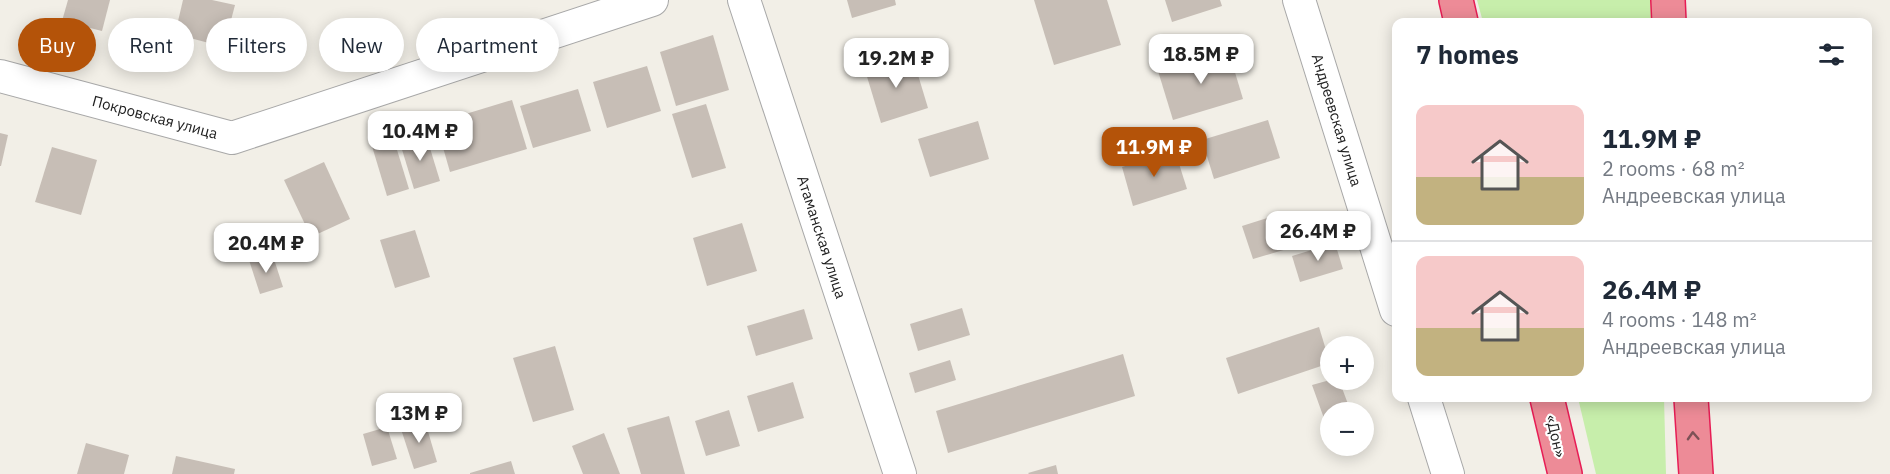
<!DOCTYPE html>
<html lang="en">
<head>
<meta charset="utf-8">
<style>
	:root { --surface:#fff; --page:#f2f2f3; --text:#1f2937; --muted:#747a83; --line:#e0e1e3; --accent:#b45309 }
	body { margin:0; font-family:"IBM Plex Sans",sans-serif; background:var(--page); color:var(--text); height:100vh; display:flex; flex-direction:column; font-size:22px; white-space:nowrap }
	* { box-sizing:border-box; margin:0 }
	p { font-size:20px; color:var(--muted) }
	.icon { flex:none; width:33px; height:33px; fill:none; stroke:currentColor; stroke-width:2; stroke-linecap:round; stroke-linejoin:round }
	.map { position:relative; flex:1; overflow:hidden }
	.side { position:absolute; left:1392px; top:18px; width:480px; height:384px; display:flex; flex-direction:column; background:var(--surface); border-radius:12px; box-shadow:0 3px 15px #0003 }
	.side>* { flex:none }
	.banner { position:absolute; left:18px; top:18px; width:570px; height:54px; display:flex; gap:12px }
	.controls { position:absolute; left:1320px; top:336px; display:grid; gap:12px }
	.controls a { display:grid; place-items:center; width:54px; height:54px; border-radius:50%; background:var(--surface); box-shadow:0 3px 15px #0003; font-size:30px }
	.price { position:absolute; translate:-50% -51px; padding:0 14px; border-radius:12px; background:#fff; color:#222; font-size:20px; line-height:39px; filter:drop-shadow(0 2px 3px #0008) }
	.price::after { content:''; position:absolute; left:50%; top:36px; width:18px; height:14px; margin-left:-9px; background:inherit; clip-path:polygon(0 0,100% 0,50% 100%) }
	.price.current { background:var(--accent); color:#fff }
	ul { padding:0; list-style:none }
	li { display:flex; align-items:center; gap:18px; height:150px; padding:0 24px }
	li+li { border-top:2px solid var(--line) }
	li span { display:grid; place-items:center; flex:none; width:168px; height:120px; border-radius:12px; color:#555 }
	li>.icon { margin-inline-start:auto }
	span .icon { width:72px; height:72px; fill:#fffc; stroke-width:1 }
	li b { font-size:26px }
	h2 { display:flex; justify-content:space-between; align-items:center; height:72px; padding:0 24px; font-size:26px }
	.pill { padding:0 21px; border-radius:27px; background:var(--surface); box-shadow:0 3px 15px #0003; font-size:21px; line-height:54px }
	.pill.current { background:var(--accent); color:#fff }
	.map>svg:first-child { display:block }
</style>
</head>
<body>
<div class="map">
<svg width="1890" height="474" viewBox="0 0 1890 474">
	<rect width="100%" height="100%" fill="#f2efe7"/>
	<g fill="#c7eeab">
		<polygon points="1477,0 1654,0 1655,22 1483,22"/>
		<polygon points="1578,398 1664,398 1666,474 1596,474"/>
	</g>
	<g fill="#c7beb6">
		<polygon points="68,0 110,0 102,31 62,21"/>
		<polygon points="183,0 212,0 235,5 224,47 175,34"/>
		<polygon points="847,0 895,0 896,5 852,18"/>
		<polygon points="1034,0 1107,0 1121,45 1054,65"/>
		<polygon points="1165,0 1220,0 1222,6 1172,22"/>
		<polygon points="713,35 729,90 676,106 660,52"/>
		<polygon points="1228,49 1243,99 1173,120 1158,71"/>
		<polygon points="912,55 928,108 881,123 865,70"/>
		<polygon points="647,66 661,111 607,128 593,82"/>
		<polygon points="578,89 591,131 533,148 520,106"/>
		<polygon points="512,100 527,149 450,172 436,123"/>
		<polygon points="706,104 726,168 692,178 672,114"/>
		<polygon points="1268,120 1280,158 1214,179 1202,140"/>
		<polygon points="978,121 989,159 930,177 918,139"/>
		<polygon points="390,127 409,189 387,196 368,133"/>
		<polygon points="0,133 8,135 1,166 0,166"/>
		<polygon points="426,135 440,181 414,189 400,143"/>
		<polygon points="52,147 97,160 81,215 35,202"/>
		<polygon points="1175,151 1187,189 1133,206 1122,167"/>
		<polygon points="324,162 350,219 311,237 284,180"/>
		<polygon points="1286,212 1297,246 1253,259 1242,226"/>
		<polygon points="742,223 757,271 707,286 693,238"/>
		<polygon points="415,230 430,277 395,288 380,240"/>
		<polygon points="1335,243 1343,269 1300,282 1292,256"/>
		<polygon points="272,253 283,287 260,294 249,260"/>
		<polygon points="962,308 970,335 918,351 910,324"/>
		<polygon points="804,309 813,339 756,356 747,326"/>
		<polygon points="1319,327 1330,363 1238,394 1226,358"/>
		<polygon points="555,346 574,410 533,422 513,358"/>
		<polygon points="1123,354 1135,396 948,453 936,411"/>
		<polygon points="950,360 956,380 915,393 909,373"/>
		<polygon points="1330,380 1339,380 1351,412 1330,412 1330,435 1312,385"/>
		<polygon points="793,382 804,418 758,432 747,396"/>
		<polygon points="729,410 740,446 706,456 695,421"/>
		<polygon points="669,416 685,474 641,474 627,428"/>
		<polygon points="424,418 437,462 414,469 400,426"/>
		<polygon points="387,427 397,459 372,466 363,434"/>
		<polygon points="604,433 620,474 583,474 572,446"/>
		<polygon points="86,443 129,455 124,474 77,474"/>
		<polygon points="176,456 235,469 234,474 172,474"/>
		<polygon points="511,461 515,474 470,474 470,473"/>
		<polygon points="1056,465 1058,474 1029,474 1028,473"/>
	</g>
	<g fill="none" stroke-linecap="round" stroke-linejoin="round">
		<defs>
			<g id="street">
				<polyline points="744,0 900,474"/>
				<polyline points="1299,0 1396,310"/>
				<polyline points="0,76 232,138 652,0"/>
				<polyline points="1424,398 1448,474"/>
			</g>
			<g id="highway">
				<polyline points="1456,0 1461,22"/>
				<polyline points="1668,0 1669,22"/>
				<polyline points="1547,398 1565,474"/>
				<polyline points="1691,398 1696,474"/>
			</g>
		</defs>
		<use href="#street" stroke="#a8a8a8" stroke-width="34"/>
		<use href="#highway" stroke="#e71d55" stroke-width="36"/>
		<use href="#street" stroke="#fff" stroke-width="32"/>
		<use href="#highway" stroke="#ed8b97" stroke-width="33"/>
	</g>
	<defs><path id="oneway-chevron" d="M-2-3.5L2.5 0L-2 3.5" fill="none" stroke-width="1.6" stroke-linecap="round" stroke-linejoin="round" transform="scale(1.5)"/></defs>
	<use stroke="#7d5156" href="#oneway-chevron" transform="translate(1693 436) rotate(-93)"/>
	<g text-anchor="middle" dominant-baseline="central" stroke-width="4.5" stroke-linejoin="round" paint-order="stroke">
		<g font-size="15" fill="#212121" stroke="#fff">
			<text transform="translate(155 117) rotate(15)">Покровская улица</text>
			<text transform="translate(1337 120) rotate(73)">Андреевская улица</text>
			<text transform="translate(822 237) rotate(72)">Атаманская улица</text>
			<text transform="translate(1556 436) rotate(77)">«Дон»</text>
		</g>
	</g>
</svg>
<div class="controls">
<a>+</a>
<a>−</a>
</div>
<b class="price" style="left:1201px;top:85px">18.5M ₽</b>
<b class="price" style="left:896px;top:89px">19.2M ₽</b>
<b class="price" style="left:420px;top:162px">10.4M ₽</b>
<b class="price current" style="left:1154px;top:178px">11.9M ₽</b>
<b class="price" style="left:1318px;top:262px">26.4M ₽</b>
<b class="price" style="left:266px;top:274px">20.4M ₽</b>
<b class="price" style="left:419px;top:444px">13M ₽</b>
<div class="banner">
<a class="pill current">Buy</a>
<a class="pill">Rent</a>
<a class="pill">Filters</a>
<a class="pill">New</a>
<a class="pill">Apartment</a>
</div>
<section class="side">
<h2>7 homes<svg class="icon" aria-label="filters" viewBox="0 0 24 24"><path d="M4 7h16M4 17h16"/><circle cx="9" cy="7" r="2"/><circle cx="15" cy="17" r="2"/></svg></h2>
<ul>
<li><span style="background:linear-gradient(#f6c9c9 60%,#c2b280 0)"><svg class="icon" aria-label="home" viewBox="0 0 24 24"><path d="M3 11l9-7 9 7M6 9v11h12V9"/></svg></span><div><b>11.9M ₽</b><p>2 rooms · 68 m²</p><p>Андреевская улица</p></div></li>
<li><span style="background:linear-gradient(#f6c9c9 60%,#c2b280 0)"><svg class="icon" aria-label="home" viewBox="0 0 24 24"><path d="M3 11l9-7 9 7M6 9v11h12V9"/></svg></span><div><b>26.4M ₽</b><p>4 rooms · 148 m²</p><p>Андреевская улица</p></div></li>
</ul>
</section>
</div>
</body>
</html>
